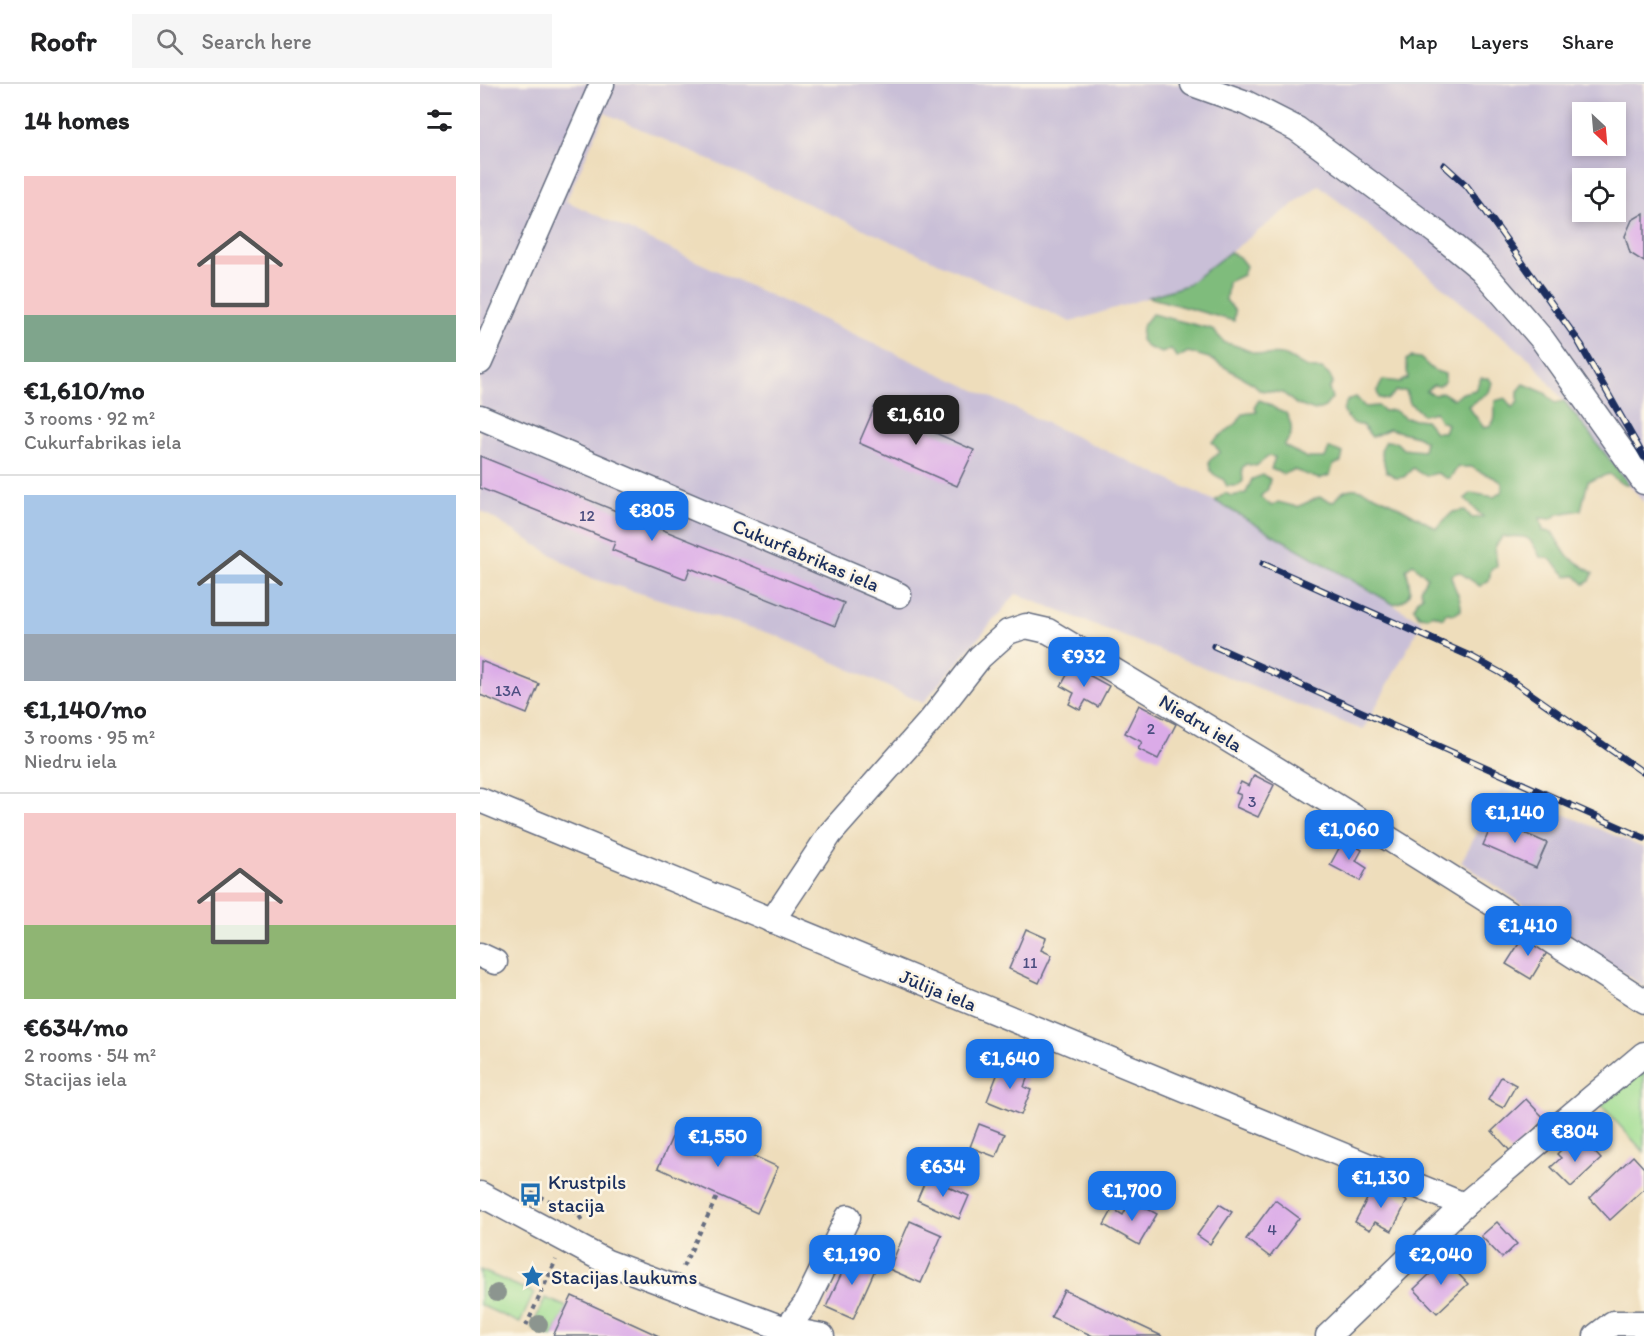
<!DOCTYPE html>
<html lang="en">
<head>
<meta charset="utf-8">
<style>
	:root { --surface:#fff; --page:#f6f6f6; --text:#202124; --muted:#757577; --line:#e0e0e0; --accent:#1a73e8 }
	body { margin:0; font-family:Itim,sans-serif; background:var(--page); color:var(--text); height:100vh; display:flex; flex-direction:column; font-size:22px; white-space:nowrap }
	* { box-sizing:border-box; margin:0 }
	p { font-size:20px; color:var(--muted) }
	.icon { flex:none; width:33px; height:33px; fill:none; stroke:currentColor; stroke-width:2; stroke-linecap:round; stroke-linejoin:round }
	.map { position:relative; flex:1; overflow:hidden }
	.panel { display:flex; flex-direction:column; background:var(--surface); width:480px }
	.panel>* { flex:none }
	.needle { width:39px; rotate:154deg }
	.tools { position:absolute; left:1092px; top:18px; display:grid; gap:12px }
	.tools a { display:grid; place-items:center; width:54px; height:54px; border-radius:0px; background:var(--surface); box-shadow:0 3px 9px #0003; font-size:30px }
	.price { position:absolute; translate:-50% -51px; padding:0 14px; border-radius:12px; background:var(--accent); color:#fff; font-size:20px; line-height:39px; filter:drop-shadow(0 2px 3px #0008) }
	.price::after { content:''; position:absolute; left:50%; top:36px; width:18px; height:14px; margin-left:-9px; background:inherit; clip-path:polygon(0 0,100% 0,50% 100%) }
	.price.selected { background:#222; color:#fff }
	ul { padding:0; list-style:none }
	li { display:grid; align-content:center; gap:12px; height:318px; padding:0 24px }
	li+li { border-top:2px solid var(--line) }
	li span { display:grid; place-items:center; height:186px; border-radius:0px; color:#555 }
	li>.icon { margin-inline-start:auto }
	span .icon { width:108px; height:108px; fill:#fffc; stroke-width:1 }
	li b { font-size:26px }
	h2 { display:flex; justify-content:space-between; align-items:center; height:72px; padding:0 24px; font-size:26px }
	header { display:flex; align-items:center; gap:36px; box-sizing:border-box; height:84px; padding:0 30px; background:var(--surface); border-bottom:2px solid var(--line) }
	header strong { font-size:28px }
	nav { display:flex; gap:33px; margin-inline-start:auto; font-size:21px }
	.search { width:420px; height:54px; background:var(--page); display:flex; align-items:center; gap:15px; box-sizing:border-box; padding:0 21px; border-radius:0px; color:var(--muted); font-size:22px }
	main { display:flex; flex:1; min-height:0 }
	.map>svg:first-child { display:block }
</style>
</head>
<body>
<header>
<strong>Roofr</strong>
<div class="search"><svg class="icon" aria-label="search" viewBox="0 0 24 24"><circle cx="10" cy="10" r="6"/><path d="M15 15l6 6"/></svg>Search here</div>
<nav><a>Map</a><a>Layers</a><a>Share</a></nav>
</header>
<main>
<section class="panel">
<h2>14 homes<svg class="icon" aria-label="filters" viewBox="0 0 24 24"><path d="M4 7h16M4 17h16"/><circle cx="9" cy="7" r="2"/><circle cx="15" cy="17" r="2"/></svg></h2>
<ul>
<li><span style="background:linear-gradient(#f6c9c9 75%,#7fa58c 0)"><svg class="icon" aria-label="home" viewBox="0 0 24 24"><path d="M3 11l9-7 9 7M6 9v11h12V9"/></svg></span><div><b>€1,610/mo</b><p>3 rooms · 92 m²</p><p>Cukurfabrikas iela</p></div></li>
<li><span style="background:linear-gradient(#a9c7e8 75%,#9aa5b1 0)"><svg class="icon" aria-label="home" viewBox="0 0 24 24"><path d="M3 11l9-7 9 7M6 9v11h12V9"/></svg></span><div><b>€1,140/mo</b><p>3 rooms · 95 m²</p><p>Niedru iela</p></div></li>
<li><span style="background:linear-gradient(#f6c9c9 60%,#8fb573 0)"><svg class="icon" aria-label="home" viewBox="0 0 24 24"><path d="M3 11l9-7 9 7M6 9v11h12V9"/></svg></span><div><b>€634/mo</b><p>2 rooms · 54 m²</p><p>Stacijas iela</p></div></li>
</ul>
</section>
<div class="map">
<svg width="1164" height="1252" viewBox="0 0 1164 1252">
	<rect width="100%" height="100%" fill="#fcf5e5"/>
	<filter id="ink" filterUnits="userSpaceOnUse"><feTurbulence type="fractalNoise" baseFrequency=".0167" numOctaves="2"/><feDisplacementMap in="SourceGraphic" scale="12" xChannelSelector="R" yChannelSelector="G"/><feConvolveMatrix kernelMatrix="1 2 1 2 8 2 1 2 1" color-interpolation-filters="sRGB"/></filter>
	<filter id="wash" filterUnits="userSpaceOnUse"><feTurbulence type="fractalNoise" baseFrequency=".008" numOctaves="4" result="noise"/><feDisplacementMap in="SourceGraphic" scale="24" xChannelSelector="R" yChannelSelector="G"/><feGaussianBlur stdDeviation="1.35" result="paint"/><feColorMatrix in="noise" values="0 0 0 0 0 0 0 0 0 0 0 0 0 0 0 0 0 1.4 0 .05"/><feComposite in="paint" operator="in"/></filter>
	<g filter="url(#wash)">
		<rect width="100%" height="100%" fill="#edb"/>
		<g fill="#c9bfd7" fill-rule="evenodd">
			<path d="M0,0H1164V419L1052,277L839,101L707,201L591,238L125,29L86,117L748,423L942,538L883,646L536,510L443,619L295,551L108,493L0,426ZM1102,28H1136V62H1102ZM1102,94H1136V128H1102Z"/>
			<polygon points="1022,704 1164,764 1164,903 981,778"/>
		</g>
		<g fill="#9fdd91" stroke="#5d8678" stroke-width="1.5">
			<polygon points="1164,987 1164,1068 1121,1021"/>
			<polygon points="0,1186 54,1209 40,1239 0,1221"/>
			<polygon points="65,1214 87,1223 73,1252 52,1244"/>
		</g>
		<g fill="#7fbc7b" stroke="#4d766c" stroke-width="1.5">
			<polygon points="750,168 759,173 766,182 763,191 748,198 746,216 755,227 754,237 668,213 707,201"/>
			<path d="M672,230L732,245L745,259C760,261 771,270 785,271C793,271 801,269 808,273C823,281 825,286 842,285L850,292L853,299L849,305L852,314L845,323L835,327L816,320L803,309L779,306L774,300L729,274L708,268L697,274L691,265L682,269L667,263L661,256L662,243Z"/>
			<path d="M931,273L940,274L953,286L965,290V297L959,302L953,301L946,307L955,311L962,308L973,315L983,309L995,306L1001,294H1009L1012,299L1009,308L988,322L1004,344C1020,339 1013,329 1015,317L1025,314L1032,324L1038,318V307L1044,300L1065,309L1075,319L1084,317L1149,400H1142L1129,390L1108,397L1101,426L1078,430L1071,435L1060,434L1063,447L1072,448L1087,472L1113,489L1110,497L1104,500L1096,492H1087L1069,474L1060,473C1049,449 1046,452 1022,453L1015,463L1017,482L1011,486L1009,496L1000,502L979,488L971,491C973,505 982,512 981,526L975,530L966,529L963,534L953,530L948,533L939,532L934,524L938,515L943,512L940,505L947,493L933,480L926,485C931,503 935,516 913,520L735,417L745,409L752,412L766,409L772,395L783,391L790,395L788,405L780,413L792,422L798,418L817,423L839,413L853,418C858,412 862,406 871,405C887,402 940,435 956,444L973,428L985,426L992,434L1003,433L985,415L991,409L1014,413L1022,407V399C1014,391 1002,391 992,383H978L970,394H966L957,389C946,393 941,391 933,384L924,393L916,394L906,387L901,366L906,357L916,358L923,365L943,367L945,357L937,352L909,345L892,353L882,341C872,341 867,334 863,326L867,317L876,313L885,323L898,322L904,327L914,326L925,334L945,336L955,348H964L967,340L960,337L955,328L943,331L930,319L926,307H916L907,316L899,314L897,307L903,296L921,298L928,294L926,276Z"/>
			<path d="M779,316C791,319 795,327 806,329C814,344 813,350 804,362L827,374H845L849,364L863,369L861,378L853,381L850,391L839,395L814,386L803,390L791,385L795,373L789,372L776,382L766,380L762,384L763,397L758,402H747L743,395C733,391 729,388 729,377L740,368L732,358L757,339L763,330L777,328L775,322Z"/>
		</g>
		<g id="blocks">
			<g fill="#dbabe8">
				<polygon points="1164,129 1164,178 1150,169 1145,152 1152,136"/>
				<polygon points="395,322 494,366 477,402 379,359"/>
				<polygon points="0,372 364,519 355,542 210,484 206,495 132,466 135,458 0,404"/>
				<polygon points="1,577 59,600 47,630 0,611"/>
				<polygon points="592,582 629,602 618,623 606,616 600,626 589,620 594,609 581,602"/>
				<polygon points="659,621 696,640 678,675 658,665 662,658 645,649"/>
				<polygon points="774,691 794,701 778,733 756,723 761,711 756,709 761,698 769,702"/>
				<polygon points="1014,736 1067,759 1056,784 1003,761"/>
				<polygon points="864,755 882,766 876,777 887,784 880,797 850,781"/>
				<polygon points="546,845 566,854 561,866 572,871 559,899 529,885"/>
				<polygon points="1045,850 1069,865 1051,895 1026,880"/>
				<polygon points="521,981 548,992 544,1003 551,1006 541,1031 507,1017"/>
				<polygon points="1021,993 1036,1001 1023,1024 1008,1016"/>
				<polygon points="1046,1015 1065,1035 1031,1068 1012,1047"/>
				<polygon points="199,1038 298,1083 277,1129 178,1084"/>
				<polygon points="499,1040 525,1050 516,1073 490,1063"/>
				<polygon points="1103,1056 1121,1075 1091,1103 1071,1083 1081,1074 1077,1070 1087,1060 1093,1066"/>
				<polygon points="1153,1072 1164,1084 1164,1105 1130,1136 1110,1114"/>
				<polygon points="447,1093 489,1112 479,1135 437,1116"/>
				<polygon points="895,1100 927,1117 912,1147 895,1138 890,1146 875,1138"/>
				<polygon points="651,1116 677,1130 659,1161 624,1141 633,1125 643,1131"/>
				<polygon points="795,1116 819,1134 790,1173 766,1155"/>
				<polygon points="739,1120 752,1128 730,1160 717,1151"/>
				<polygon points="430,1137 462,1151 441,1199 409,1185"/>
				<polygon points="1017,1138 1037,1160 1022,1174 1001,1152"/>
				<polygon points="371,1169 397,1181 373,1235 346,1223"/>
				<polygon points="965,1176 988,1200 957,1229 934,1205"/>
				<polygon points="584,1206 682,1252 613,1252 571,1233"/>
				<polygon points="92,1212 179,1252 73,1252"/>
			</g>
		</g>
	</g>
	<g filter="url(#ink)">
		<use href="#blocks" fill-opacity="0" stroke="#656c7f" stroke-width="1.5"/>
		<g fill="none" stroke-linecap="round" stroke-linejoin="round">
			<defs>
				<g id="minor">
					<polyline points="713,0 766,19 817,45 956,148 1001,185 1062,255 1164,398"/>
					<polyline points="0,278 122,0"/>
					<polyline points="0,333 419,511"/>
					<polyline points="0,716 984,1121"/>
					<path d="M292,837L350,750L451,636L500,573L528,548L546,542L568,547C769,667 968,789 1164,917"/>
					<polyline points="0,871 15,878"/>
					<polyline points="0,1110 127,1178 305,1245 342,1252"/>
					<polyline points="301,1252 325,1221 368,1133"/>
					<polyline points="848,1252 984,1121 1164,970"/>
					<polyline points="1116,1252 1133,1239 1164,1239"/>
				</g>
			</defs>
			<use href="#minor" stroke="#656c7f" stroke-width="27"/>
			<g stroke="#656c7f" stroke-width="4" stroke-dasharray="4.5 4.5" stroke-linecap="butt">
				<polyline points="51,1109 97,1129 104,1139"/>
				<polyline points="203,1183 238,1111"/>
				<polyline points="46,1242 76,1176"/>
			</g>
			<use href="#minor" stroke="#fff" stroke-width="24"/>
			<defs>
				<g id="rail">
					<polyline points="964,81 986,101 1002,122 1102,262"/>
					<polyline points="1097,255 1164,373"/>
					<polyline points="783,480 992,573 1021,589 1164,689"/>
					<polyline points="734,562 1164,754"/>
				</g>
			</defs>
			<use href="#rail" stroke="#1b2f5e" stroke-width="7"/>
			<use href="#rail" stroke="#fcf5e5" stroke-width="4.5" stroke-dasharray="14" stroke-linecap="butt"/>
		</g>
		<g fill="#8c958f">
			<circle cx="17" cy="1209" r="9"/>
			<circle cx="59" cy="1240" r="9"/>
		</g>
	</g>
	<defs>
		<symbol id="bus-bare" viewBox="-9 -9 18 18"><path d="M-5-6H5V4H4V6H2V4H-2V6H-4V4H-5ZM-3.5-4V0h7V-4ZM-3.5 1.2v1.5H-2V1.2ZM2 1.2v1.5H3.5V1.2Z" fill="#1f6fb2" stroke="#fcf5e5" stroke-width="2.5" paint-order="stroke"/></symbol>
		<symbol id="sight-bare" viewBox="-9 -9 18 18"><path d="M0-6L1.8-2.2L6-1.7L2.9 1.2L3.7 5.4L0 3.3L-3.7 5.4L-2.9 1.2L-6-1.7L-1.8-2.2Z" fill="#1f6fb2" stroke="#fcf5e5" stroke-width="2.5" paint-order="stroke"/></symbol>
	</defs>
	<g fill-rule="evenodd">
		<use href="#bus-bare" x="34" y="1094" width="33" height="33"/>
		<use href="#sight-bare" x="36" y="1176" width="33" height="33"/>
	</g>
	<g text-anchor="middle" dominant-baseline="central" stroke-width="5" stroke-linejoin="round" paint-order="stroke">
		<g font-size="16" fill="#4b4e80">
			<text x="107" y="431">12</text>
			<text x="28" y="606">13A</text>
			<text x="671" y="644">2</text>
			<text x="772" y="717">3</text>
			<text x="550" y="878">11</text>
			<text x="792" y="1145">4</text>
		</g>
		<g font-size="20" fill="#1b2f5e" stroke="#fcf5e5">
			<text transform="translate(326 471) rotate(23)">Cukurfabrikas iela</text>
			<text transform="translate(721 639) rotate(31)">Niedru iela</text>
			<text transform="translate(458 906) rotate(22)">Jūlija iela</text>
		</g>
		<g font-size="20" fill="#1b2f5e" stroke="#fcf5e5" text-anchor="start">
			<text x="68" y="1098">Krustpils<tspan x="68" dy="23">stacija</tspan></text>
			<text x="71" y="1193">Stacijas laukums</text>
		</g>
	</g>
</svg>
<div class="tools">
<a><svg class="needle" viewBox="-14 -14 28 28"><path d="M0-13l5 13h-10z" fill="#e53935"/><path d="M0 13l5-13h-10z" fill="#757577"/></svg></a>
<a><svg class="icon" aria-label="locate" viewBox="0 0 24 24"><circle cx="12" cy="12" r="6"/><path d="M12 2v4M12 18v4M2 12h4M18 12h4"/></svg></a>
</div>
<b class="price selected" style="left:436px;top:362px">€1,610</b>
<b class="price" style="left:172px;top:458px">€805</b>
<b class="price" style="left:604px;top:604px">€932</b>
<b class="price" style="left:1035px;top:760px">€1,140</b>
<b class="price" style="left:869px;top:777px">€1,060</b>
<b class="price" style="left:1048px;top:873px">€1,410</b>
<b class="price" style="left:530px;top:1006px">€1,640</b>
<b class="price" style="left:1095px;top:1079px">€804</b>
<b class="price" style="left:238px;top:1084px">€1,550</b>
<b class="price" style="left:463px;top:1114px">€634</b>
<b class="price" style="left:901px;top:1125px">€1,130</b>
<b class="price" style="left:652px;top:1138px">€1,700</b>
<b class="price" style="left:372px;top:1202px">€1,190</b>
<b class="price" style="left:961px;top:1202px">€2,040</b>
</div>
</main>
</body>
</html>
